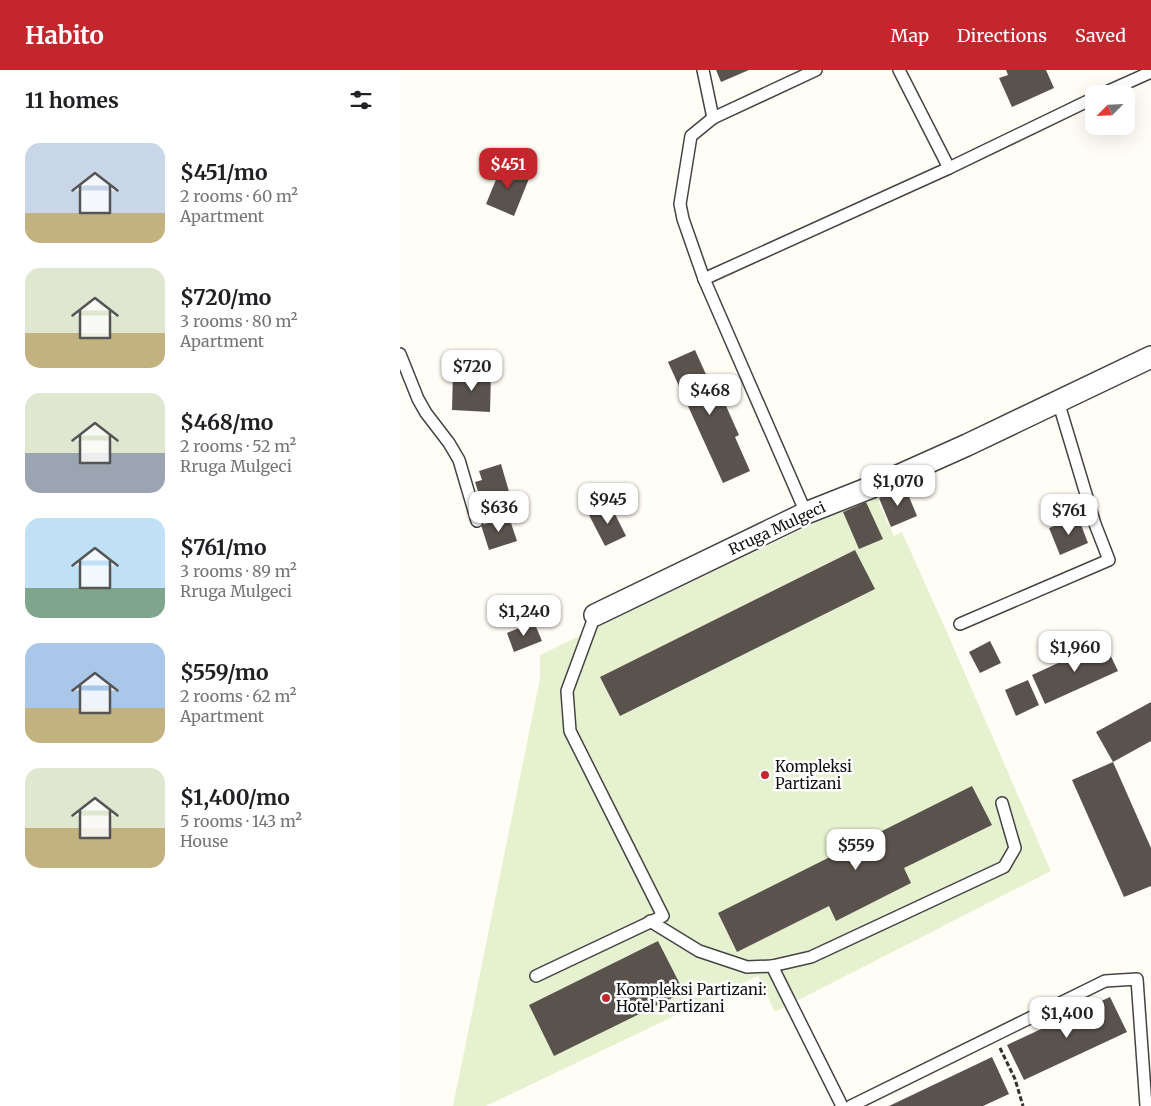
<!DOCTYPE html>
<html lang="en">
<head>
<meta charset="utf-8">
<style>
	:root { --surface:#fff; --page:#f2f2f2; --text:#202124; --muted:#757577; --accent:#c4262e }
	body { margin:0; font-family:Merriweather,serif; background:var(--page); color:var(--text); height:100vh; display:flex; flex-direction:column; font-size:19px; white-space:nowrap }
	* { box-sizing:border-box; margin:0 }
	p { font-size:16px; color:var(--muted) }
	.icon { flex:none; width:28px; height:28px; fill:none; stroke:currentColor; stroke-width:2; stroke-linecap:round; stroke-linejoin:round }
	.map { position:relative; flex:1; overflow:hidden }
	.sheet { display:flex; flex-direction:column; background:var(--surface); width:400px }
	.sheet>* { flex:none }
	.needle { width:32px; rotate:246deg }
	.tools { position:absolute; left:685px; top:15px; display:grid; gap:10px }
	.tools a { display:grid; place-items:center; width:50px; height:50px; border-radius:10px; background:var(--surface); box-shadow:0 5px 20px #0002; font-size:25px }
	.price { position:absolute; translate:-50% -42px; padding:0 11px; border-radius:10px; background:#fff; color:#222; font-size:16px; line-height:32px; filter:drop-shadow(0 1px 2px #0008) }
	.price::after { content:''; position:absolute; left:50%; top:30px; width:15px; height:11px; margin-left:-8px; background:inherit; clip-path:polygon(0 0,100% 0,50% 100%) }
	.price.on { background:var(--accent); color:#fff }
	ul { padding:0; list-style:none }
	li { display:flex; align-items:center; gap:15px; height:125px; padding:0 25px }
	li span { display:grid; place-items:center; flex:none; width:140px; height:100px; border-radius:15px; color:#555 }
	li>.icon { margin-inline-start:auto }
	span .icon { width:60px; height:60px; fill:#fffc; stroke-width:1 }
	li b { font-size:21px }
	h2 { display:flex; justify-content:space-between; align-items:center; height:60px; padding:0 25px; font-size:21px }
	header { display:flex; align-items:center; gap:30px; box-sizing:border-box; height:70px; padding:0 25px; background:var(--accent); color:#fff }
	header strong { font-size:24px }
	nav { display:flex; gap:28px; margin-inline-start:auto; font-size:18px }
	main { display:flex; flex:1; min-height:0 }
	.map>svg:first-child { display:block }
</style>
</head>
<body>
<header>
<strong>Habito</strong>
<nav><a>Map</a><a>Directions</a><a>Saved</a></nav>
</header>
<main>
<section class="sheet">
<h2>11 homes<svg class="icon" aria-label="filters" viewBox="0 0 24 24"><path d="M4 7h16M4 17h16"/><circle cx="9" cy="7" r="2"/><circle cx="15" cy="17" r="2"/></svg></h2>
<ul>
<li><span style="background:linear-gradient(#c9d6e8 70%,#c2b280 0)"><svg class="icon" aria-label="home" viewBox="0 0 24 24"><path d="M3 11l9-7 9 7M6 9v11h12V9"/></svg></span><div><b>$451/mo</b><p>2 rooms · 60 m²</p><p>Apartment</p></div></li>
<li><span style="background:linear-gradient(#dfe7d0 65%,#c2b280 0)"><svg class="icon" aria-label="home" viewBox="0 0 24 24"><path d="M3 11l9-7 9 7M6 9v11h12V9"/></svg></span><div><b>$720/mo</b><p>3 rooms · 80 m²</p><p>Apartment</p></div></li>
<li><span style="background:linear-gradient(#dfe7d0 60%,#9aa5b1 0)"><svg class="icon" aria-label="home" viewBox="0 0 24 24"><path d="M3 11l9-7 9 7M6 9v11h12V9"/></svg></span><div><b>$468/mo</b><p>2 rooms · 52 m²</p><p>Rruga Mulgeci</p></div></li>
<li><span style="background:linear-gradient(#bfe0f5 70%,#7fa58c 0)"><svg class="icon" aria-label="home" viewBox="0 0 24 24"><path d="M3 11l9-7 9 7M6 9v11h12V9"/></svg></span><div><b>$761/mo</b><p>3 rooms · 89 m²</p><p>Rruga Mulgeci</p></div></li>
<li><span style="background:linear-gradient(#a9c7e8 65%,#c2b280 0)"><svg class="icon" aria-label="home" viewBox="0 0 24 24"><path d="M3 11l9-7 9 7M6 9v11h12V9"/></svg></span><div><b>$559/mo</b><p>2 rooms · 62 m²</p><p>Apartment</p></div></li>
<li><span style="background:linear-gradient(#dfe7d0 60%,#c2b280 0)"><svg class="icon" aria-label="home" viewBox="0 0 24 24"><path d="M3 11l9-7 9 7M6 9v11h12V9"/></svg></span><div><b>$1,400/mo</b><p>5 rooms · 143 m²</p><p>House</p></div></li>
</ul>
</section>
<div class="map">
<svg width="751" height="1036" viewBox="0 0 751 1036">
	<rect width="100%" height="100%" fill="#fffdf5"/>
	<polygon fill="#e6f2cf" points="475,424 494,466 502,462 549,567 651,801 375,942 358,906 86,1036 53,1036 140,609 140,585"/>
	<g fill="#5a524d">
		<polygon points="316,0 349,0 321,12"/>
		<polygon points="606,0 646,0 654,18 612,37 599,8 608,5"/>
		<polygon points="102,95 130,106 114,146 86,134"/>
		<polygon points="295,280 309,311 314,309 339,365 335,367 350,401 323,413 268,292"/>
		<polygon points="53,301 91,303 90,342 52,340"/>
		<polygon points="101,394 112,432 84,440 75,412 82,410 79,401"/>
		<polygon points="505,417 517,446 491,457 479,428"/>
		<polygon points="466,432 483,469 459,479 443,442"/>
		<polygon points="210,434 226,466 205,476 189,445"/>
		<polygon points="109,447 117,471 89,480 81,455"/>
		<polygon points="678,447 688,473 660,485 649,458"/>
		<polygon points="455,480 475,519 220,646 200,607"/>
		<polygon points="134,552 142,571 114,582 107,563"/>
		<polygon points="590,571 601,593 580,603 569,582"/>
		<polygon points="704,572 718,601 645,634 632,605"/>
		<polygon points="628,610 639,635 616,646 605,620"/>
		<polygon points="751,632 751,671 713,692 696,662"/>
		<polygon points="713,692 751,778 751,816 724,827 672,710"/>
		<polygon points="572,716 592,755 504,798 511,813 436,851 429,836 337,882 318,843"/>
		<polygon points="258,871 284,922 154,986 129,935"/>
		<polygon points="710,927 727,962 624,1010 607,975"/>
		<polygon points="592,987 609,1024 583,1036 489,1036"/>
	</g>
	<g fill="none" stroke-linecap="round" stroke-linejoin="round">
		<defs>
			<g id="service">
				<polyline points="303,0 313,48 291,66 280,134 283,149 304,209 406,443"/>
				<polyline points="499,0 549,98"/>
				<polyline points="702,24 751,2"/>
				<polyline points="313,48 416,0"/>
				<polyline points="304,209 549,98 694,28"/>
				<polyline points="0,284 18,329 26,343 49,373 59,390 77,451"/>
				<polyline points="560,554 709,490 695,454 658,331"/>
				<polyline points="250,851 299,881 347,897 372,896 411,887 604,797 615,778 602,733"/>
				<polyline points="372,896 442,1036"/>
				<polyline points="136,906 263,846 170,661 167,621 195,545"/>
				<polyline points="451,1036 705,911 737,909 746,1036"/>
			</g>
			<polyline id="minor" points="195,545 406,443 482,413 567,375 751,287"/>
		</defs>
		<use href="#service" stroke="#444" stroke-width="14"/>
		<use href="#minor" stroke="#444" stroke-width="24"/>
		<polyline stroke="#333" stroke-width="3" stroke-dasharray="5 2.5" stroke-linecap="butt" points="600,978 615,1009 623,1036"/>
		<use href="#service" stroke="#fff" stroke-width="11"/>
		<use href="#minor" stroke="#fff" stroke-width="21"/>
	</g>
	<g fill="#c4262e" stroke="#fff" stroke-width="2">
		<circle cx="365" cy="705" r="5"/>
		<circle cx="206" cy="928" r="5"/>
	</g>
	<g text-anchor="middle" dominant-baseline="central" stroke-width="5" stroke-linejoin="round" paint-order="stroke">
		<g font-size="15" fill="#111" stroke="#fff">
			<text transform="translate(377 458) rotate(-25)">Rruga Mulgeci</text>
		</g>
		<g font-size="15" fill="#111" stroke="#fff" text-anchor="start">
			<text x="375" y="696">Kompleksi<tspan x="375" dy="17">Partizani</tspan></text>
			<text x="216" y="919">Kompleksi Partizani:<tspan x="216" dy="17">Hotel Partizani</tspan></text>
		</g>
	</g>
</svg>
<div class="tools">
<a><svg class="needle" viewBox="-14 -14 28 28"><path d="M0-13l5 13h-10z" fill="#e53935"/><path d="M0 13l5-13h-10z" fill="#757577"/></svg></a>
</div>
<b class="price on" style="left:108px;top:120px">$451</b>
<b class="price" style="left:72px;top:322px">$720</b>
<b class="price" style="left:310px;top:346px">$468</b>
<b class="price" style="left:498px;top:437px">$1,070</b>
<b class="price" style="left:208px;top:455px">$945</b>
<b class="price" style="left:99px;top:463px">$636</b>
<b class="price" style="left:669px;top:466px">$761</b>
<b class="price" style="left:124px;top:567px">$1,240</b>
<b class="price" style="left:675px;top:603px">$1,960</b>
<b class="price" style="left:456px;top:801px">$559</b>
<b class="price" style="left:667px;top:969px">$1,400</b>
</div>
</main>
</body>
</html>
